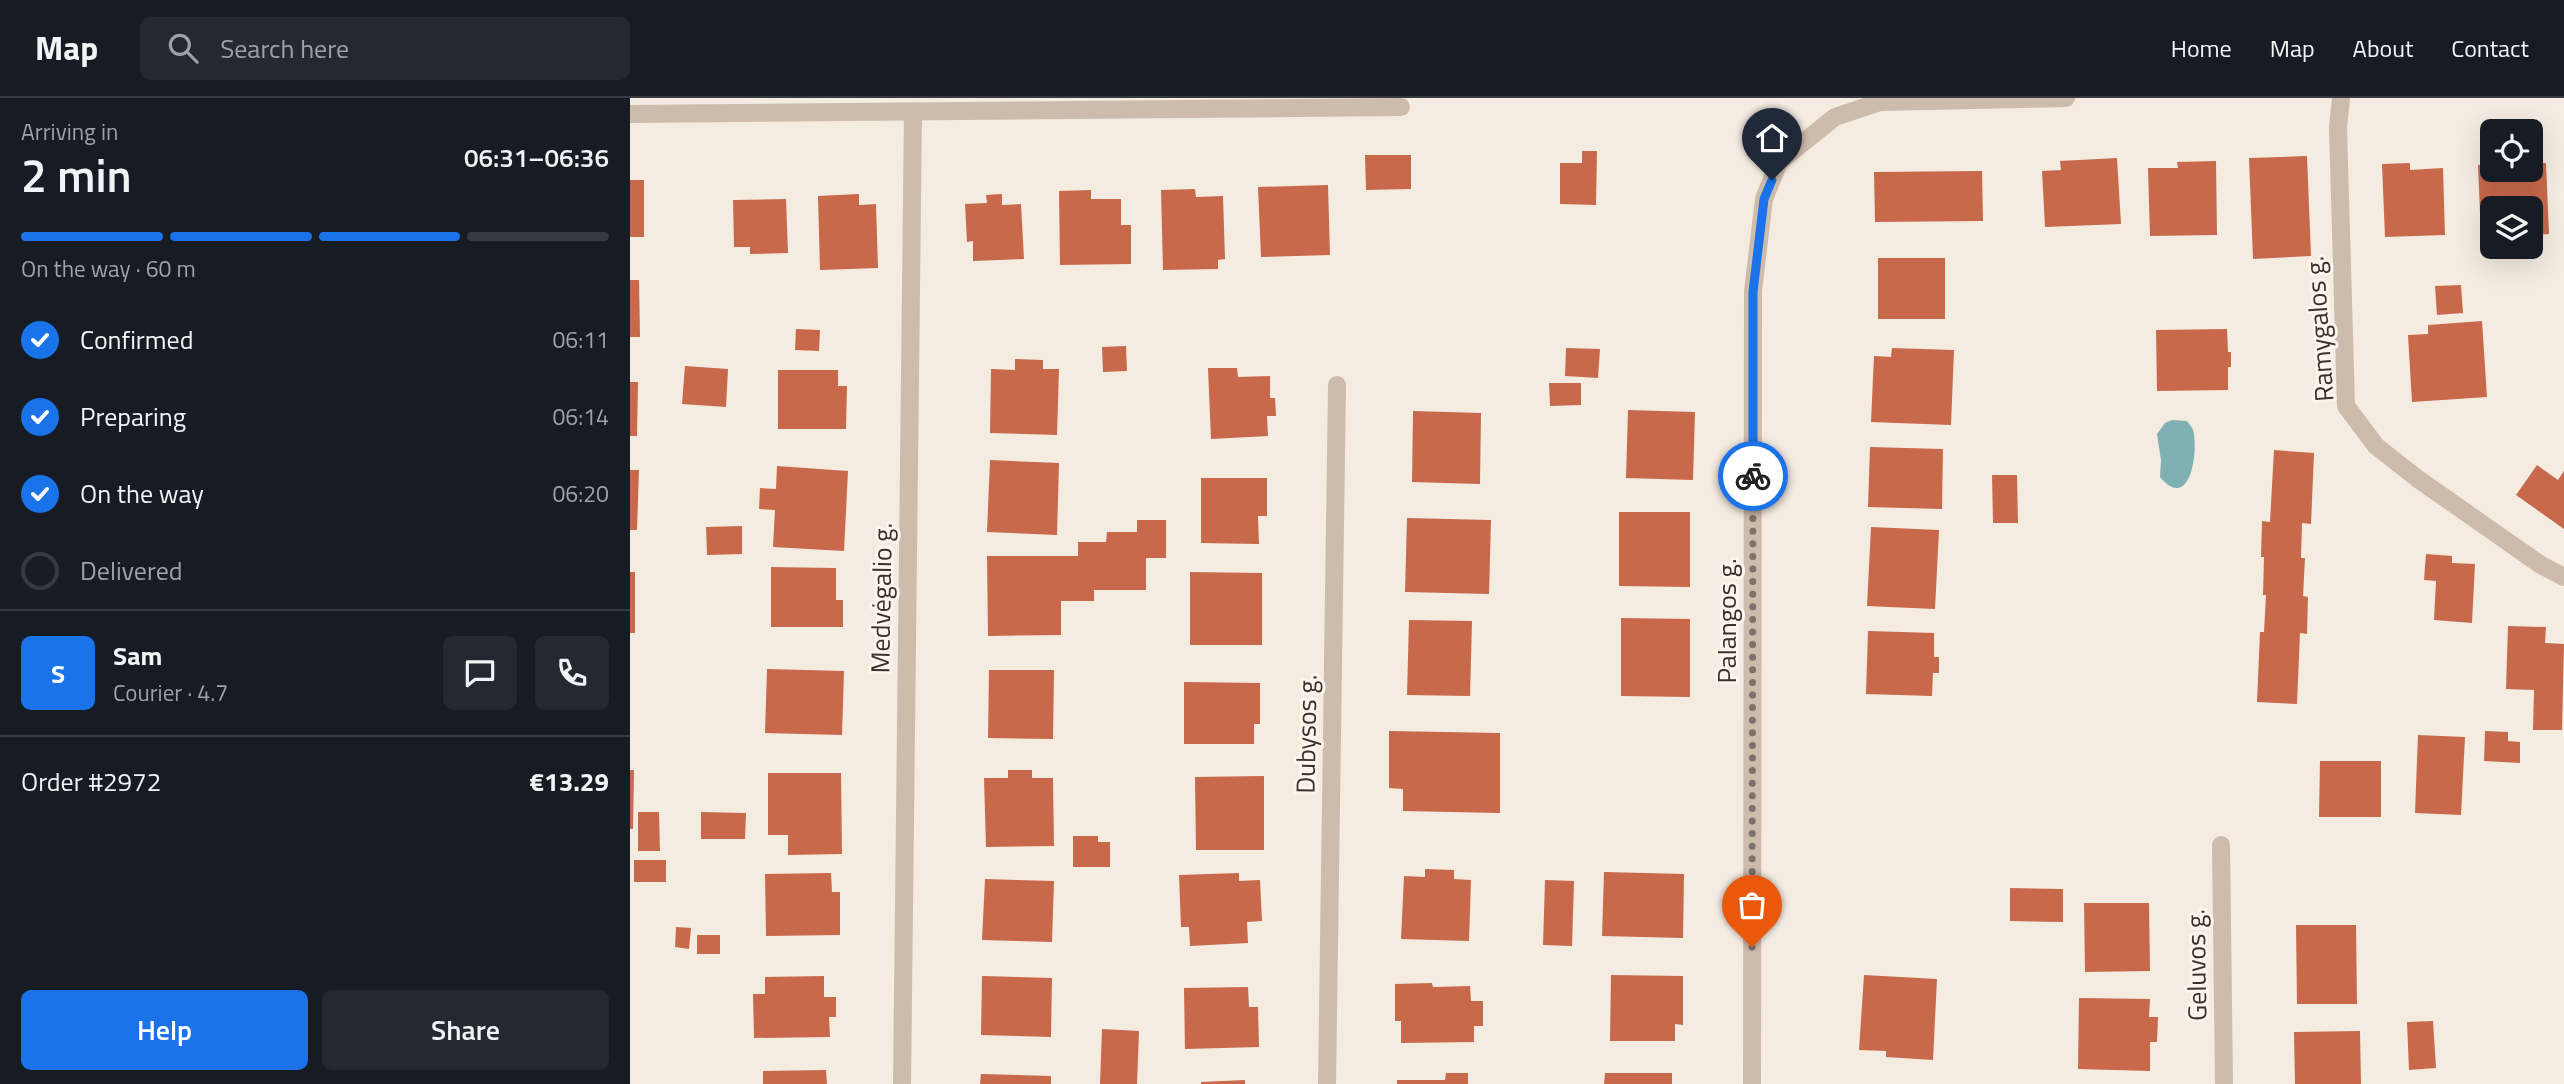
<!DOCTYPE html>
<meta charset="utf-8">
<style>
:root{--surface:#171b24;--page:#242831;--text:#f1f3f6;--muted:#9ea1a6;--line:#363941;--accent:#1a73e8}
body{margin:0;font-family:"Titillium Web",sans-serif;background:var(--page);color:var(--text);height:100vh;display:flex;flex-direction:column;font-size:26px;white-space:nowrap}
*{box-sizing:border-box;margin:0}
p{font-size:23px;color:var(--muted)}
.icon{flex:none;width:38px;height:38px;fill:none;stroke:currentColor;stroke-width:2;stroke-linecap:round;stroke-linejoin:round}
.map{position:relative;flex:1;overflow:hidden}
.details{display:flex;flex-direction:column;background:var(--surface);width:630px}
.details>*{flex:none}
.tools{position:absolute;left:1850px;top:21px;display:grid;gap:14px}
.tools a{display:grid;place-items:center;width:63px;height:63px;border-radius:10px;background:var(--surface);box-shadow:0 7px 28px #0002;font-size:35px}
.pin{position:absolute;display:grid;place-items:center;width:60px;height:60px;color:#fff;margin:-72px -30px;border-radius:50% 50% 50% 0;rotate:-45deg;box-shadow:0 0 7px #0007}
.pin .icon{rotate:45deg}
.courier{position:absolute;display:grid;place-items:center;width:70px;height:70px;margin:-35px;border:5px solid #1a73e8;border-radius:50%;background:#fff;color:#222;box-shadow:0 2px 9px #0007}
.summary em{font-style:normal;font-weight:600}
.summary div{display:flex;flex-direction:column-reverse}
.summary{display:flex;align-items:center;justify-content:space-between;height:119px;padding:0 21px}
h1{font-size:46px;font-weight:600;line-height:52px}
.bar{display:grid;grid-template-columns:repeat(4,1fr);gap:10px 7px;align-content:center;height:84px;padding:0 21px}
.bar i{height:9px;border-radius:5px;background:var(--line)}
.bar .on{background:var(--accent)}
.bar p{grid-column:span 4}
.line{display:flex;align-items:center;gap:18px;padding:0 21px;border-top:2px solid var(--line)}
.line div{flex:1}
.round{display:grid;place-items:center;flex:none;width:74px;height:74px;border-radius:10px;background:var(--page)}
ol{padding:0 21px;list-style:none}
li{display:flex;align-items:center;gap:21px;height:77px}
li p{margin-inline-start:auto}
li .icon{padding:7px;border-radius:50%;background:var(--accent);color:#fff;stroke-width:4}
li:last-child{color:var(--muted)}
li i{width:38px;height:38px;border:4px solid var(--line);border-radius:50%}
.button{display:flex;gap:14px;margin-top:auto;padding:14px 21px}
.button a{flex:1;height:80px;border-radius:10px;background:var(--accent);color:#fff;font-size:28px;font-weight:600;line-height:80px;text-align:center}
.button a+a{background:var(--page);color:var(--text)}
header{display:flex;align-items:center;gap:42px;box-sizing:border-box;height:98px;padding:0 35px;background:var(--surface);border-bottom:2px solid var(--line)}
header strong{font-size:33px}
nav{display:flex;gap:38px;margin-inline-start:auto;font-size:24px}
.search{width:490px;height:63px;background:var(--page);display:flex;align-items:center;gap:18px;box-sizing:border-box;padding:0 24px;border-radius:10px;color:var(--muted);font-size:26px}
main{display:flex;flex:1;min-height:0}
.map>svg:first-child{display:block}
.water{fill:#7fb0b2}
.building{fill:#c8694b}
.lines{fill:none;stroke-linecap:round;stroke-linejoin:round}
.street{stroke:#cdbbac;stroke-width:18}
.done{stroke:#7c716b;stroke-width:7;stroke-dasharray:0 12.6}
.route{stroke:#1a73e8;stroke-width:9}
.labels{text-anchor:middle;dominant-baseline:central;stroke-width:6;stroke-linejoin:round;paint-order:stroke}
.street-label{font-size:26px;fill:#3b302b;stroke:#fbf5ee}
</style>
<header>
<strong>Map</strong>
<div class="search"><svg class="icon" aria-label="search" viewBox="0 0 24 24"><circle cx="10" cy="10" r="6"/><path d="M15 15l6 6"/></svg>Search here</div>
<nav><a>Home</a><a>Map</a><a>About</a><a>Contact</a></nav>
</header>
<main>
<section class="details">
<div class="summary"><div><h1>2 min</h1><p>Arriving in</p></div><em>06:31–06:36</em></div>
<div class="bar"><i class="on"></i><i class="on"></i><i class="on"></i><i></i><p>On the way · 60 m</p></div>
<ol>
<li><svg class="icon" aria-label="check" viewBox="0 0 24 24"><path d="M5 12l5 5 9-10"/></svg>Confirmed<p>06:11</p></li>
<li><svg class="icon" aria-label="check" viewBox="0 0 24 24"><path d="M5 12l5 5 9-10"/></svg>Preparing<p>06:14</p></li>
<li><svg class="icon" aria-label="check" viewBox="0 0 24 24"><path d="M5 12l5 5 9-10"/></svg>On the way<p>06:20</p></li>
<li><i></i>Delivered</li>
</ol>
<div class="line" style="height:126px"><b class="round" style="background:var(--accent);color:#fff">S</b><div><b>Sam</b><p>Courier · 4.7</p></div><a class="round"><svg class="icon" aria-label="chat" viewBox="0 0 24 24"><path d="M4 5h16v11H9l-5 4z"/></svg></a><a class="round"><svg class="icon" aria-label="phone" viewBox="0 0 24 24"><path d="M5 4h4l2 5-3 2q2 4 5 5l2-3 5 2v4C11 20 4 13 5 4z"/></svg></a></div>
<div class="line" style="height:91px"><div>Order #2972</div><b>€13.29</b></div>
<div class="button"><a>Help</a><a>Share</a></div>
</section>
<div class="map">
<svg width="1934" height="986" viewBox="0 0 1934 986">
<rect width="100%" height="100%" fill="#f4ebe1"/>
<path class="water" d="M1542,322L1557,323C1558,324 1563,331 1563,332C1569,353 1560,415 1530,379L1531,362L1527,336L1535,325Z"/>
<g class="building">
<polygon points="952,53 967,53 966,107 930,106 930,65 952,65"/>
<polygon points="735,57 781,57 781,91 736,92"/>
<polygon points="1677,58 1681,158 1623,161 1619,60"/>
<polygon points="1487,60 1491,126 1415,129 1412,73 1431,72 1430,63"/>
<polygon points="1586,63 1587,137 1520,138 1518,70 1548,70 1547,64"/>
<polygon points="1780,65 1780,72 1813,70 1815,137 1755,139 1752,66"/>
<polygon points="1900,65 1916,65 1919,136 1900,137 1900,110 1862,110 1862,138 1851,139 1848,67 1862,66 1862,72 1900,72"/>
<polygon points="1352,73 1353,123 1245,124 1244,74"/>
<rect x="0" y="82" width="14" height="57"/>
<polygon points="698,87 700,157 631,159 628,89"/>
<polygon points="565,91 566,99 593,98 595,161 588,162 588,171 533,172 531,92"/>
<polygon points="461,92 461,101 491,101 491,127 501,127 501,166 430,167 429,93"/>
<polygon points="229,96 229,107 246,106 248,170 190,172 188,98"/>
<polygon points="372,96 372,107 391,106 394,161 343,163 343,143 337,144 335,106 357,105 356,97"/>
<polygon points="156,101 158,155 120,156 120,149 104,149 103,102"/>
<rect x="1248" y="160" width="67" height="61"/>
<polygon points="0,182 9,182 10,239 0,239"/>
<polygon points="1831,187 1833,215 1807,217 1805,188"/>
<polygon points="1852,223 1857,299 1782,304 1778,237 1798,236 1798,227"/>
<polygon points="166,231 190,232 189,253 165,252"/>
<polygon points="1597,231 1598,254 1601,254 1601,269 1598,269 1598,292 1527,293 1526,232"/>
<polygon points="496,248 497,273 473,274 472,249"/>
<polygon points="936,250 970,251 968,280 935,278"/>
<polygon points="1262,250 1324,252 1321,327 1241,324 1244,258 1261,259"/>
<polygon points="385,261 413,262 413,271 429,271 427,337 360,335 361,271 385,272"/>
<polygon points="55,268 98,271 96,309 52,306"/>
<polygon points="578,270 607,270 608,279 640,278 640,300 645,300 646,318 637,318 638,338 581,341"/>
<polygon points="148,272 208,272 208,288 217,288 216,331 148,331"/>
<polygon points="0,284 8,284 7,338 0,338"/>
<polygon points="919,285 951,285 951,307 920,308"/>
<polygon points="998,312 1065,314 1063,382 996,380"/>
<polygon points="783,313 851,315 850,386 782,384"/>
<polygon points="1240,349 1313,351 1312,411 1238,409"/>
<polygon points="1644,352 1684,355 1681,426 1672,425 1671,460 1675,460 1673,498 1678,499 1677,536 1670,535 1667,606 1627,604 1630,534 1634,534 1636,497 1633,497 1634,459 1631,459 1632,423 1640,424"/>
<polygon points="360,362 429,365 427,437 357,434"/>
<polygon points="1907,367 1928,382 1934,373 1934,431 1886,397"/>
<polygon points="147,368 218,373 214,453 143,449 145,412 129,411 130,390 146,391"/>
<polygon points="0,372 9,372 7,432 0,432"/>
<polygon points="1362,377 1387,377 1388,425 1363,425"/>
<polygon points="571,380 637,380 637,418 628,418 629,446 571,445"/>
<polygon points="989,414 1060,414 1060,489 989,488"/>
<polygon points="777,420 861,422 859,496 775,494"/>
<polygon points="507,422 536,422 536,460 516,460 516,492 464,492 464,503 431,503 431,537 358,538 357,458 448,458 448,444 476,444 477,434 507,434"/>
<polygon points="112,428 112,456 77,457 76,429"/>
<polygon points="1241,429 1309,432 1305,511 1237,508"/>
<polygon points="1796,456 1822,458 1822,465 1845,466 1842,525 1804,522 1806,483 1794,482"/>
<polygon points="141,469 206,470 206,502 213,502 213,529 141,529"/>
<rect x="0" y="474" width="5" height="61"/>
<polygon points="560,474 632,475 632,547 560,547"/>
<polygon points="991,520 1060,521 1060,599 991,598"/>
<polygon points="779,522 842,523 840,598 777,597"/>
<polygon points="1878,528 1916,529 1915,545 1934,546 1932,632 1903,632 1904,592 1876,591"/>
<polygon points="1238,533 1304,535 1304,559 1309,559 1309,575 1303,575 1302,598 1236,596"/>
<polygon points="137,571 214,573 212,637 135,635"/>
<polygon points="359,572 424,572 423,641 358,640"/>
<polygon points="554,584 630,585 630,626 624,626 624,646 554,646"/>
<polygon points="759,633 870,635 870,715 773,713 773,691 759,690"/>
<polygon points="1855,633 1878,634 1878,643 1890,644 1890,665 1854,663"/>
<polygon points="1788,637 1835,639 1831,717 1785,715"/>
<polygon points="1690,663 1751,663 1751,719 1689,719"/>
<polygon points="0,672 4,672 3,731 0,731"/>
<polygon points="378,672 402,672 402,680 423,680 424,748 356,749 354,680 378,680"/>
<polygon points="138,675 211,675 212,756 158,757 158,737 138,737"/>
<polygon points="634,678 634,752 566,752 565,679"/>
<polygon points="8,714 29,714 30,753 8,753"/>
<polygon points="71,714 116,715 115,741 71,741"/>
<polygon points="443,738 468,738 468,744 480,744 480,769 443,769"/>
<rect x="4" y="762" width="32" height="22"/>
<polygon points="795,771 824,772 824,781 841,782 839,843 771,841 774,778 795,779"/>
<polygon points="974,774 1054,776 1053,840 972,838"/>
<polygon points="201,775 202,794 210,794 210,837 136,838 135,776"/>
<polygon points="609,775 609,783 630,782 632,823 617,824 618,845 560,848 559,829 551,829 549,777"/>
<polygon points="355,781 424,783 422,844 352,842"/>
<polygon points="915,782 944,783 942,848 913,847"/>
<polygon points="1380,790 1433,791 1433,824 1380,823"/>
<polygon points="1454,805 1519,805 1520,873 1455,874"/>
<polygon points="1666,827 1726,827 1727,906 1667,906"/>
<polygon points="46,829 61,830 59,851 45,849"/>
<rect x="67" y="837" width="23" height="19"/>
<polygon points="981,877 1053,878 1053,927 1045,926 1045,943 980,943"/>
<polygon points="1234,877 1307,881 1303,962 1256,959 1256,953 1229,952"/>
<polygon points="194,878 194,899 206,899 206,919 199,919 200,939 124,940 123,896 135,896 135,879"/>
<polygon points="352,878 422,880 421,939 351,937"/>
<polygon points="802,885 803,889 840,888 841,903 853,903 853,928 844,928 844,944 771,945 771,923 765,923 765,886"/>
<polygon points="618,889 619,909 628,909 629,949 555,951 554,890"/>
<polygon points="1449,900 1520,901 1519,919 1528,919 1527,944 1520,944 1520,973 1448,971"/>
<polygon points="1803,923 1806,970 1779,972 1777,924"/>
<polygon points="472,931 509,933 507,986 470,986"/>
<polygon points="1730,933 1731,986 1665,986 1664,934"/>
<polygon points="196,972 197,986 133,986 133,973"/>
<polygon points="816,975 838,975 838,986 767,986 767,982 815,982"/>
<polygon points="975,975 1042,975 1042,986 974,986"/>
<polygon points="351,976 421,978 421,986 350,986"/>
<polygon points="615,982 615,986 571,986 571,984"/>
</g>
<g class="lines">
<g class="street">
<polyline points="1711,0 1708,30 1716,308 1746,348 1788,381 1911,467 1934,479"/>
<polyline points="0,16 771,9"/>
<polyline points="1591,747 1594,986"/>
<polyline points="272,986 283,14"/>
<polyline points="697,986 707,287"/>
<polyline points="1122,986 1123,193 1134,101 1149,64 1205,19 1250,4 1436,0"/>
</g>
</g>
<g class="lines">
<polyline class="done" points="1122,849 1123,378"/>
<polyline class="route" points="1123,378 1123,194 1134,101 1142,82"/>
</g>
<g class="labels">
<g class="street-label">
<text transform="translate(1689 231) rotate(-94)">Ramygalos g.</text>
<text transform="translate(251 500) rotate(-89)">Medvėgalio g.</text>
<text transform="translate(1096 523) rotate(-90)">Palangos g.</text>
<text transform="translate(676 636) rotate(-89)">Dubysos g.</text>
<text transform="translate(1566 867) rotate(-91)">Geluvos g.</text>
</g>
</g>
</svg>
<div class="tools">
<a><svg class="icon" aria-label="locate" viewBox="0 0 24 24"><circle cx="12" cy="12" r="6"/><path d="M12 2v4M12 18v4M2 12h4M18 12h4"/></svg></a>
<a><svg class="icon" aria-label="layers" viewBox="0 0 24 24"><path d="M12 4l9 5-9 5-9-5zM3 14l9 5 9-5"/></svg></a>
</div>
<div class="pin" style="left:1122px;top:849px;background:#ea580c"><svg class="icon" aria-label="bag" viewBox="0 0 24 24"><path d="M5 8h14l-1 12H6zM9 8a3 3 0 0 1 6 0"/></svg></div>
<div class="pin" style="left:1142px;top:82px;background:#1f2937"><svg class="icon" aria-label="home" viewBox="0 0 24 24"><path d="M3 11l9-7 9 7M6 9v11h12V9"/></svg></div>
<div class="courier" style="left:1123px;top:378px"><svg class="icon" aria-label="bike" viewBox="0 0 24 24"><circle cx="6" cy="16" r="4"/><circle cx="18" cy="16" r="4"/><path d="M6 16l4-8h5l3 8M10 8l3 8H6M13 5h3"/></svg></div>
</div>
</main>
